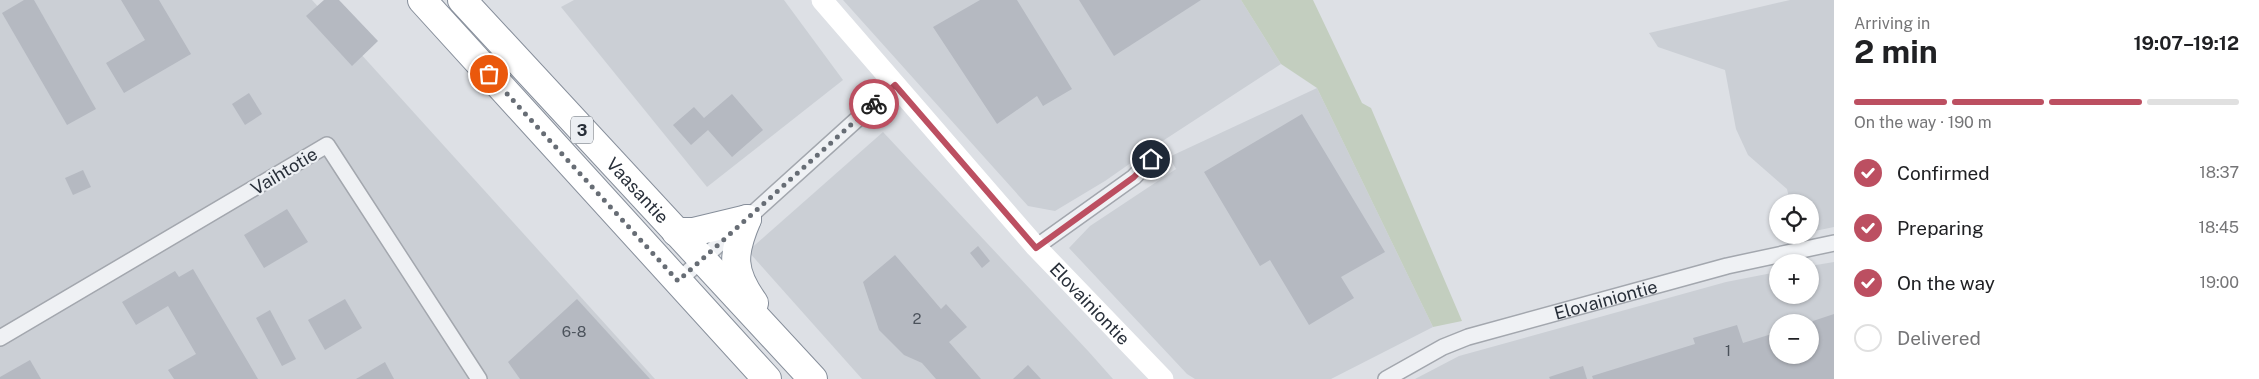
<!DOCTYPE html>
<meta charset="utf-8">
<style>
:root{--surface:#fff;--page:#f2f2f2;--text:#202124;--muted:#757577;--line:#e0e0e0;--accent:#bc4f61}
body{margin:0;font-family:"Public Sans",sans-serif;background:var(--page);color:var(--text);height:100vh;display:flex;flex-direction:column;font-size:19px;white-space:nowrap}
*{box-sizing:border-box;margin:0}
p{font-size:16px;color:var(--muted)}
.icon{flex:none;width:28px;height:28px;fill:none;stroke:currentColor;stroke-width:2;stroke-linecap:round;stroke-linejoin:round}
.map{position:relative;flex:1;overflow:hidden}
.drawer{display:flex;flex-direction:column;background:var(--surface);width:425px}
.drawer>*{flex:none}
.fabs{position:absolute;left:1769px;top:194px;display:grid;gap:10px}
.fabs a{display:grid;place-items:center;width:50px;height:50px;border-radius:50%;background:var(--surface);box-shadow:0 1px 4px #0004;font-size:25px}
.pin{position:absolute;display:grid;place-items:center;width:42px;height:42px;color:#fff;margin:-21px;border:2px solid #fff;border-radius:50%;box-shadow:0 1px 5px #0007}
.courier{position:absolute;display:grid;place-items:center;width:50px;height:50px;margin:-25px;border:4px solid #bc4f61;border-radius:50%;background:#fff;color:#222;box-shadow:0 1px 6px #0007}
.head em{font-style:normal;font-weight:700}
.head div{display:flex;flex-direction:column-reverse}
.head{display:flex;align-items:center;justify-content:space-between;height:85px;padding:0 20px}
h1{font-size:32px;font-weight:700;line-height:38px}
.bar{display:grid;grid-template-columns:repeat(4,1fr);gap:8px 5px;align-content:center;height:60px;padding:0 20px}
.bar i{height:6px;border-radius:4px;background:var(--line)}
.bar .selected{background:var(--accent)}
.bar p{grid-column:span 4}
ol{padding:0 20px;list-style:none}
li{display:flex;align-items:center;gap:15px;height:55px}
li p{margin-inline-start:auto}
li .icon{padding:5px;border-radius:50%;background:var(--accent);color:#fff;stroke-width:4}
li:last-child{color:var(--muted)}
li i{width:28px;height:28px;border:2px solid var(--line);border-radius:50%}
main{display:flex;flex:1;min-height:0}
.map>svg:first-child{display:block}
.built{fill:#cbcfd5;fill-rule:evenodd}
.green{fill:#c3cebf}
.building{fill:#b5b9c1}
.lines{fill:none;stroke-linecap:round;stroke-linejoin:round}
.street-casing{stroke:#a3a7ae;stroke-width:18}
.highway-casing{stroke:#868e9a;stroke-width:30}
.street{stroke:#eff1f4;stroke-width:15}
.secondary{stroke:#fff;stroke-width:21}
.highway{stroke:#fff;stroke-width:28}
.done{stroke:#676d75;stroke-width:5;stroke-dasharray:0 9}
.route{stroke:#bc4f61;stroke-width:6}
.labels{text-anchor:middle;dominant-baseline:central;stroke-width:4.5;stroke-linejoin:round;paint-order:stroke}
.number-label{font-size:15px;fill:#4b525b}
.shield{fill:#eceff3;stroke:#636971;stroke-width:1}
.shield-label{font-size:16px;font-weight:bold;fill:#282f39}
.street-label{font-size:18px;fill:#282f39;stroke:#eceff3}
</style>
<main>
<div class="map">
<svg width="1834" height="379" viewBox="0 0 1834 379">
<rect width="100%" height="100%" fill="#dde0e5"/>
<g class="built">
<polygon points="0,0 312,0 655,379 0,379"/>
<polygon points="574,0 784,0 843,80 707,187 561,7"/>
<polygon points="843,0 1241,0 1281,64 1158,144 1105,181 1055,211 1028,206"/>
<polygon points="1790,0 1834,0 1834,227 1810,232 1810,202 1790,202 1787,189 1748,155 1736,129 1725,70 1658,47 1649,33"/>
<polygon points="1317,88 1433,327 1331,379 1195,379 1187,374 1069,248 1090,226 1176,169 1169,157"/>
<polygon points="883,132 1089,352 1113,379 862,379 748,251"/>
<path d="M1834,262V379H1415L1459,356L1726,282L1777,272L1778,295H1810V266ZM1778,322H1810V355H1778Z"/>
</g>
<polygon class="green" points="1241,0 1313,0 1362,103 1371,108 1462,321 1433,327 1317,88 1281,64"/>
<g class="building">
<polygon points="24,0 34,0 96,109 67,125 2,13"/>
<polygon points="121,0 159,0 191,54 124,93 106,63 145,40"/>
<polygon points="324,0 339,0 378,41 352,66 306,16"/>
<polygon points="980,0 1017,0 1072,89 1043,106 1037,96 997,124 933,27"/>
<polygon points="1079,0 1201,0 1114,56"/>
<polygon points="249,93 262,114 245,125 232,104"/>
<polygon points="732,94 763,130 732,157 708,130 691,145 673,125 694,107 704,118"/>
<polygon points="1302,114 1385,252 1341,277 1354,298 1309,325 1270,260 1260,266 1204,172"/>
<polygon points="83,170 91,187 73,195 65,178"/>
<polygon points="287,209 308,242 264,268 244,235"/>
<polygon points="978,246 990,261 982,268 970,253"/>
<polygon points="895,255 941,309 946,304 967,327 949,342 981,379 936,379 922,363 904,355 879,330 863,282"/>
<polygon points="193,269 258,379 174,379 168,370 196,354 168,306 136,325 122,302 175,271 179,277"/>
<polygon points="345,299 362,328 325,350 308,320"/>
<polygon points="577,299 650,379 520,379 508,362"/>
<polygon points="270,310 296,359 282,366 256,318"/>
<polygon points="1834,314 1834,379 1593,379 1592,376 1695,344 1693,338 1737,325 1743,343 1778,332 1778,355 1810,355 1810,322"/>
<polygon points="30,360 41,379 0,379 0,377"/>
<polygon points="385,362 394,379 356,379"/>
<polygon points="1028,365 1041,379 1013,379"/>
<polygon points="1583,366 1587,379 1550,379 1549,377"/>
</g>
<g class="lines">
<defs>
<g id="street">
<polyline points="1036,247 1134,177 1151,159"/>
<polyline points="678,281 895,85"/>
<polyline points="0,338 327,145 479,379"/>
<path id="s1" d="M1386,379L1443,347L1468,337L1727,266L1834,243"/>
</g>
<g id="highway">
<polyline points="422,0 767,379"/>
<path id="s3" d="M462,0L813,379"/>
<path d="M747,219C732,254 731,271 754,303"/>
<polyline points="676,232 693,232 747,219"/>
</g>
</defs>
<use href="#street" class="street-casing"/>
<use href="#highway" class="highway-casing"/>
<use href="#street" class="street"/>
<path class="secondary" id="s2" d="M822,0L1036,247L1163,379"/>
<use href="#highway" class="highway"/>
</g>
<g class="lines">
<polyline class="done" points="489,74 678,281 874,104"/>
<polyline class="route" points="874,104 895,85 1036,248 1134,177 1151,159"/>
</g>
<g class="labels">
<g class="number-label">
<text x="917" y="318">2</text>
<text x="574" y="331">6-8</text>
<text x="1728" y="350">1</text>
</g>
<rect class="shield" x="571" y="116.5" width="22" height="27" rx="4"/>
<g class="shield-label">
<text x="582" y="130">3</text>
</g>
<g class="street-label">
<text transform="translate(284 171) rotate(-31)">Vaihtotie</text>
<text stroke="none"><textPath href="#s3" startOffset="259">Vaasantie</textPath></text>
<text stroke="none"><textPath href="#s1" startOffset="235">Elovainiontie</textPath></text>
<text stroke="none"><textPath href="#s2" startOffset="405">Elovainiontie</textPath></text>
</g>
</g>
</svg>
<div class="fabs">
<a><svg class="icon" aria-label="locate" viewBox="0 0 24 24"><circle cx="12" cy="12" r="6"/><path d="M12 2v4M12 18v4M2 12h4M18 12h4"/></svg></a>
<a>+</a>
<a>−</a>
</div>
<div class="pin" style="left:489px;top:74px;background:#ea580c"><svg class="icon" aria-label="bag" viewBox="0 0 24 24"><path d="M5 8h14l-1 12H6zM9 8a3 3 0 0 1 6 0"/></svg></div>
<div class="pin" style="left:1151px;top:159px;background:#1f2937"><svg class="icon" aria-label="home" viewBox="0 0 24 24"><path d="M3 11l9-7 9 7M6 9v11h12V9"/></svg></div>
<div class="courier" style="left:874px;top:104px"><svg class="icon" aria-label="bike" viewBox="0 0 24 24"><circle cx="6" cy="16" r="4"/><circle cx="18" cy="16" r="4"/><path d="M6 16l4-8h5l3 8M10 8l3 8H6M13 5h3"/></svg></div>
</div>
<section class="drawer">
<div class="head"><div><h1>2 min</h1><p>Arriving in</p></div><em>19:07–19:12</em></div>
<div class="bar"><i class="selected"></i><i class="selected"></i><i class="selected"></i><i></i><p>On the way · 190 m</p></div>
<ol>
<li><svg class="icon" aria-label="check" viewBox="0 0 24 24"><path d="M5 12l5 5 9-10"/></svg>Confirmed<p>18:37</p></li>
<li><svg class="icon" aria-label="check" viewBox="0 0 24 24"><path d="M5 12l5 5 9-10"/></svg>Preparing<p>18:45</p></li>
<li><svg class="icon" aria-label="check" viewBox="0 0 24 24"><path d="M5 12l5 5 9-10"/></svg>On the way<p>19:00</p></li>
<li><i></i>Delivered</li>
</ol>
</section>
</main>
